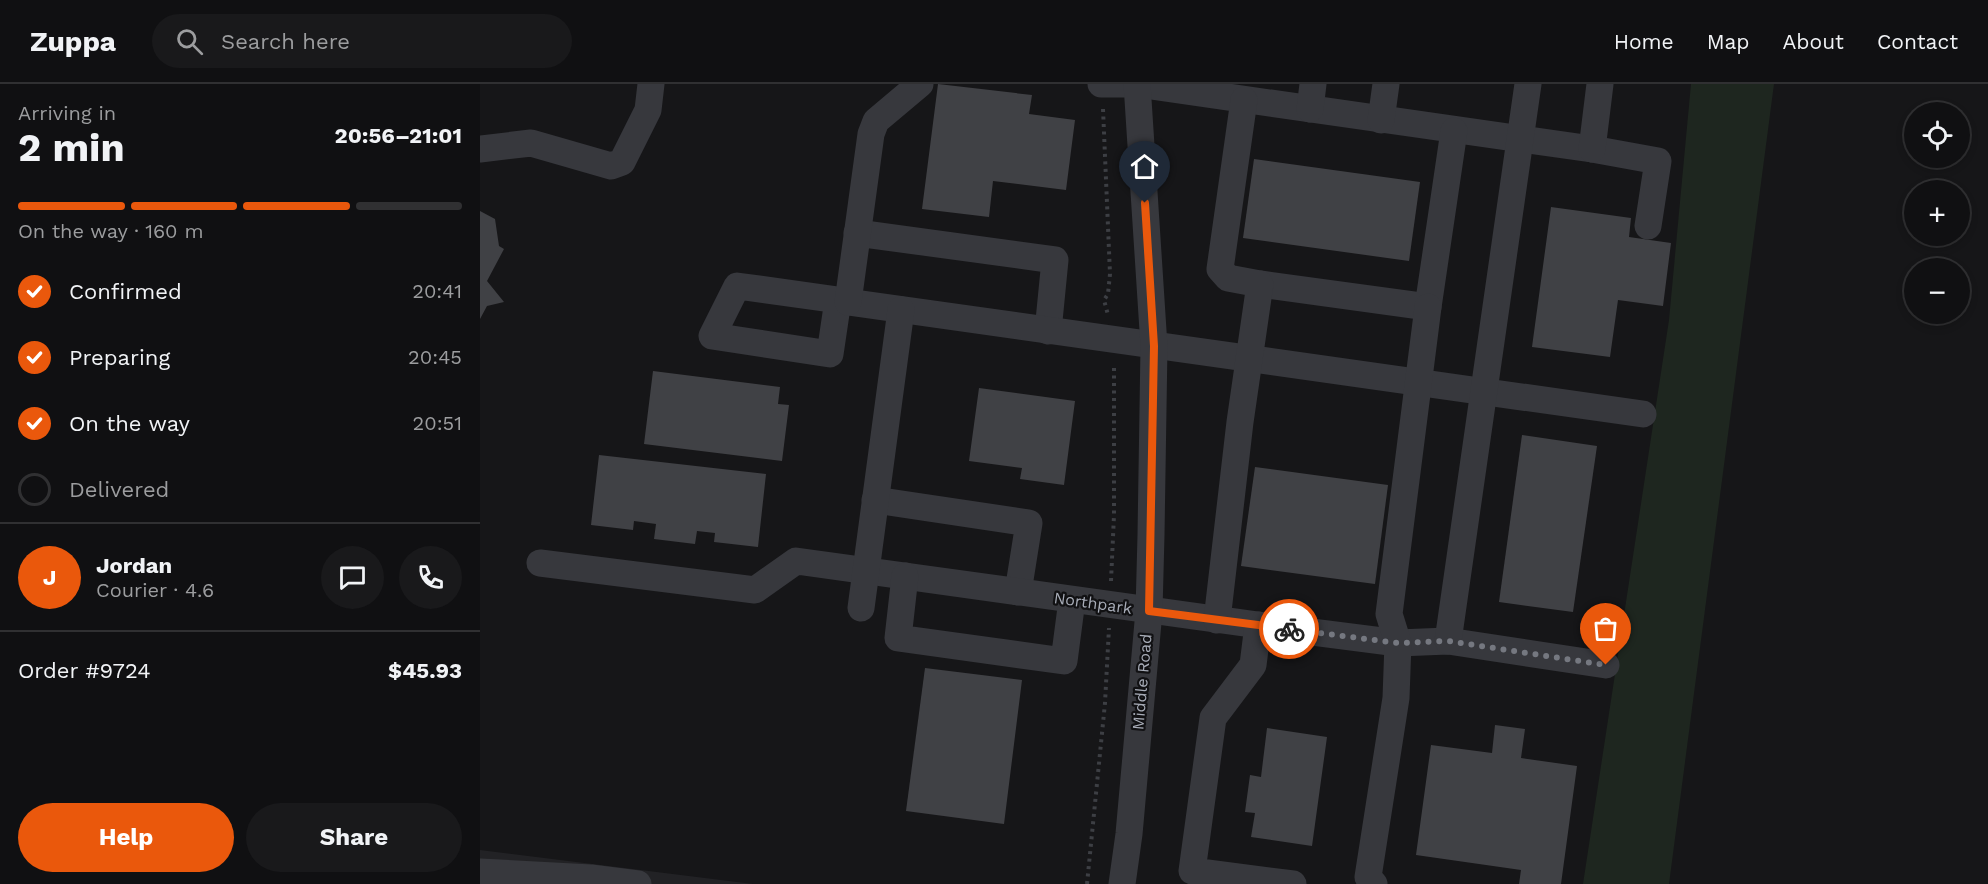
<!DOCTYPE html>
<meta charset="utf-8">
<style>
:root{--surface:#101012;--page:#19191b;--text:#f1f3f6;--muted:#9c9d9f;--line:#303032;--accent:#ea580c}
body{margin:0;font-family:"Work Sans",sans-serif;background:var(--page);color:var(--text);height:100vh;display:flex;flex-direction:column;font-size:22px;white-space:nowrap}
*{box-sizing:border-box;margin:0}
p{font-size:20px;color:var(--muted)}
.icon{flex:none;width:33px;height:33px;fill:none;stroke:currentColor;stroke-width:2;stroke-linecap:round;stroke-linejoin:round}
.map{position:relative;flex:1;overflow:hidden}
.side{display:flex;flex-direction:column;background:var(--surface);width:480px}
.side>*{flex:none}
.fabs{position:absolute;left:1424px;top:18px;display:grid;gap:12px}
.fabs a{display:grid;place-items:center;width:66px;height:66px;border-radius:50%;background:var(--surface);box-shadow:0 3px 9px #0003,0 0 0 2px var(--line);font-size:30px}
.pin{position:absolute;display:grid;place-items:center;width:51px;height:51px;color:#fff;margin:-62px -26px;border-radius:50% 50% 50% 0;rotate:-45deg;box-shadow:0 0 6px #0007}
.pin .icon{rotate:45deg}
.courier{position:absolute;display:grid;place-items:center;width:60px;height:60px;margin:-30px;border:4px solid #ea580c;border-radius:50%;background:#fff;color:#222;box-shadow:0 2px 8px #0007}
.headline em{font-style:normal;font-weight:700}
.headline div{display:flex;flex-direction:column-reverse}
.headline{display:flex;align-items:center;justify-content:space-between;height:102px;padding:0 18px}
h1{font-size:39px;font-weight:700;line-height:45px}
.bar{display:grid;grid-template-columns:repeat(4,1fr);gap:9px 6px;align-content:center;height:72px;padding:0 18px}
.bar i{height:8px;border-radius:4px;background:var(--line)}
.bar .active{background:var(--accent)}
.bar p{grid-column:span 4}
.line{display:flex;align-items:center;gap:15px;padding:0 18px;border-top:2px solid var(--line)}
.line div{flex:1}
.round{display:grid;place-items:center;flex:none;width:63px;height:63px;border-radius:32px;background:var(--page)}
ol{padding:0 18px;list-style:none}
li{display:flex;align-items:center;gap:18px;height:66px}
li p{margin-inline-start:auto}
li .icon{padding:6px;border-radius:50%;background:var(--accent);color:#fff;stroke-width:4}
li:last-child{color:var(--muted)}
li i{width:33px;height:33px;border:3px solid var(--line);border-radius:50%}
.cta{display:flex;gap:12px;margin-top:auto;padding:12px 18px}
.cta a{flex:1;height:69px;border-radius:36px;background:var(--accent);color:#fff;font-size:24px;font-weight:700;line-height:69px;text-align:center}
.cta a+a{background:var(--page);color:var(--text)}
header{display:flex;align-items:center;gap:36px;box-sizing:border-box;height:84px;padding:0 30px;background:var(--surface);border-bottom:2px solid var(--line)}
header strong{font-size:28px}
nav{display:flex;gap:33px;margin-inline-start:auto;font-size:21px}
.search{width:420px;height:54px;background:var(--page);display:flex;align-items:center;gap:15px;box-sizing:border-box;padding:0 21px;border-radius:33px;color:var(--muted);font-size:22px}
main{display:flex;flex:1;min-height:0}
.map>svg:first-child{display:block}
.built{fill:#222225}
.green{fill:#1e261f}
.building{fill:#404145}
.lines{fill:none;stroke-linecap:round;stroke-linejoin:round}
.path{stroke:#3d3f44;stroke-width:4;stroke-dasharray:3 4.5;stroke-linecap:butt}
.minor{stroke:#37383d;stroke-width:27}
.done{stroke:#757880;stroke-width:6;stroke-dasharray:0 10.8}
.route{stroke:#ea580c;stroke-width:8}
.labels{text-anchor:middle;dominant-baseline:central;stroke-width:4.5;stroke-linejoin:round;paint-order:stroke}
.street-label{font-size:16px;fill:#a8adb8;stroke:#111113}
</style>
<header>
<strong>Zuppa</strong>
<div class="search"><svg class="icon" aria-label="search" viewBox="0 0 24 24"><circle cx="10" cy="10" r="6"/><path d="M15 15l6 6"/></svg>Search here</div>
<nav><a>Home</a><a>Map</a><a>About</a><a>Contact</a></nav>
</header>
<main>
<section class="side">
<div class="headline"><div><h1>2 min</h1><p>Arriving in</p></div><em>20:56–21:01</em></div>
<div class="bar"><i class="active"></i><i class="active"></i><i class="active"></i><i></i><p>On the way · 160 m</p></div>
<ol>
<li><svg class="icon" aria-label="check" viewBox="0 0 24 24"><path d="M5 12l5 5 9-10"/></svg>Confirmed<p>20:41</p></li>
<li><svg class="icon" aria-label="check" viewBox="0 0 24 24"><path d="M5 12l5 5 9-10"/></svg>Preparing<p>20:45</p></li>
<li><svg class="icon" aria-label="check" viewBox="0 0 24 24"><path d="M5 12l5 5 9-10"/></svg>On the way<p>20:51</p></li>
<li><i></i>Delivered</li>
</ol>
<div class="line" style="height:108px"><b class="round" style="background:var(--accent);color:#fff">J</b><div><b>Jordan</b><p>Courier · 4.6</p></div><a class="round"><svg class="icon" aria-label="chat" viewBox="0 0 24 24"><path d="M4 5h16v11H9l-5 4z"/></svg></a><a class="round"><svg class="icon" aria-label="phone" viewBox="0 0 24 24"><path d="M5 4h4l2 5-3 2q2 4 5 5l2-3 5 2v4C11 20 4 13 5 4z"/></svg></a></div>
<div class="line" style="height:78px"><div>Order #9724</div><b>$45.93</b></div>
<div class="cta"><a>Help</a><a>Share</a></div>
</section>
<div class="map">
<svg width="1508" height="800" viewBox="0 0 1508 800">
<rect width="100%" height="100%" fill="#161618"/>
<polygon class="built" points="0,766 273,800 0,800"/>
<polygon class="green" points="1211,0 1294,0 1189,800 1103,800 1189,236"/>
<g class="building">
<polygon points="458,0 552,11 549,30 595,36 586,106 513,97 509,133 442,125"/>
<polygon points="774,75 940,98 929,177 763,154"/>
<polygon points="1071,123 1151,134 1149,153 1191,159 1183,222 1138,216 1130,273 1052,263"/>
<polygon points="0,127 15,135 19,162 24,165 7,197 24,218 7,222 0,235"/>
<polygon points="173,287 300,303 298,320 309,321 302,377 164,360"/>
<polygon points="499,304 595,317 584,401 540,395 542,384 489,377"/>
<polygon points="1042,351 1117,362 1093,528 1019,518"/>
<polygon points="119,371 286,390 278,463 234,458 235,449 217,447 215,460 174,455 176,440 154,437 153,446 111,441"/>
<polygon points="775,383 908,401 895,500 761,482"/>
<polygon points="445,584 542,596 524,740 426,727"/>
<polygon points="1015,641 1045,645 1041,674 1097,682 1081,800 1039,800 1041,786 936,771 951,661 1012,669"/>
<polygon points="787,644 847,653 832,762 771,753 775,729 765,728 770,691 781,693"/>
</g>
<g class="lines">
<g class="path">
<polyline points="623,25 630,190 628,210 624,216 628,231"/>
<polyline points="631,497 634,431 634,280"/>
<polyline points="607,800 625,619 629,544"/>
</g>
<g class="minor">
<polyline points="621,0 657,0 1112,65 1178,77 1168,142"/>
<polyline points="830,25 833,0"/>
<polyline points="901,36 906,0"/>
<polyline points="0,65 51,59 131,82 142,78 168,26 171,0"/>
<polyline points="1112,65 1120,0"/>
<polyline points="377,149 575,176 568,247"/>
<polyline points="780,200 948,223 974,47"/>
<polyline points="358,216 350,270 232,252 257,202 358,216 368,218 1163,330"/>
<polyline points="368,218 391,50 396,37 440,0"/>
<polyline points="395,416 549,439 538,508"/>
<polyline points="60,479 275,506 316,477 778,541 918,559 968,557 1126,581"/>
<polyline points="425,492 418,554 584,577 592,516"/>
<polyline points="381,524 421,226"/>
<polyline points="737,536 760,338 780,200 748,194 740,185 764,16"/>
<polyline points="778,541 773,581 733,634 712,787 813,800"/>
<polyline points="968,557 1048,0"/>
<polyline points="0,788 111,794 158,800"/>
<polyline points="642,800 649,750 669,527 671,451 674,262 657,0"/>
<polyline points="894,800 888,793 916,614 918,559 909,530 948,223"/>
</g>
</g>
<g class="lines">
<polyline class="done" points="809,545 918,559 968,557 1126,581"/>
<polyline class="route" points="665,119 674,262 669,527 809,545"/>
</g>
<g class="labels">
<g class="street-label">
<text transform="translate(613 519) rotate(8)">Northpark</text>
<text transform="translate(662 598) rotate(-85)">Middle Road</text>
</g>
</g>
</svg>
<div class="fabs">
<a><svg class="icon" aria-label="locate" viewBox="0 0 24 24"><circle cx="12" cy="12" r="6"/><path d="M12 2v4M12 18v4M2 12h4M18 12h4"/></svg></a>
<a>+</a>
<a>−</a>
</div>
<div class="pin" style="left:1126px;top:581px;background:#ea580c"><svg class="icon" aria-label="bag" viewBox="0 0 24 24"><path d="M5 8h14l-1 12H6zM9 8a3 3 0 0 1 6 0"/></svg></div>
<div class="pin" style="left:665px;top:119px;background:#1f2937"><svg class="icon" aria-label="home" viewBox="0 0 24 24"><path d="M3 11l9-7 9 7M6 9v11h12V9"/></svg></div>
<div class="courier" style="left:809px;top:545px"><svg class="icon" aria-label="bike" viewBox="0 0 24 24"><circle cx="6" cy="16" r="4"/><circle cx="18" cy="16" r="4"/><path d="M6 16l4-8h5l3 8M10 8l3 8H6M13 5h3"/></svg></div>
</div>
</main>
